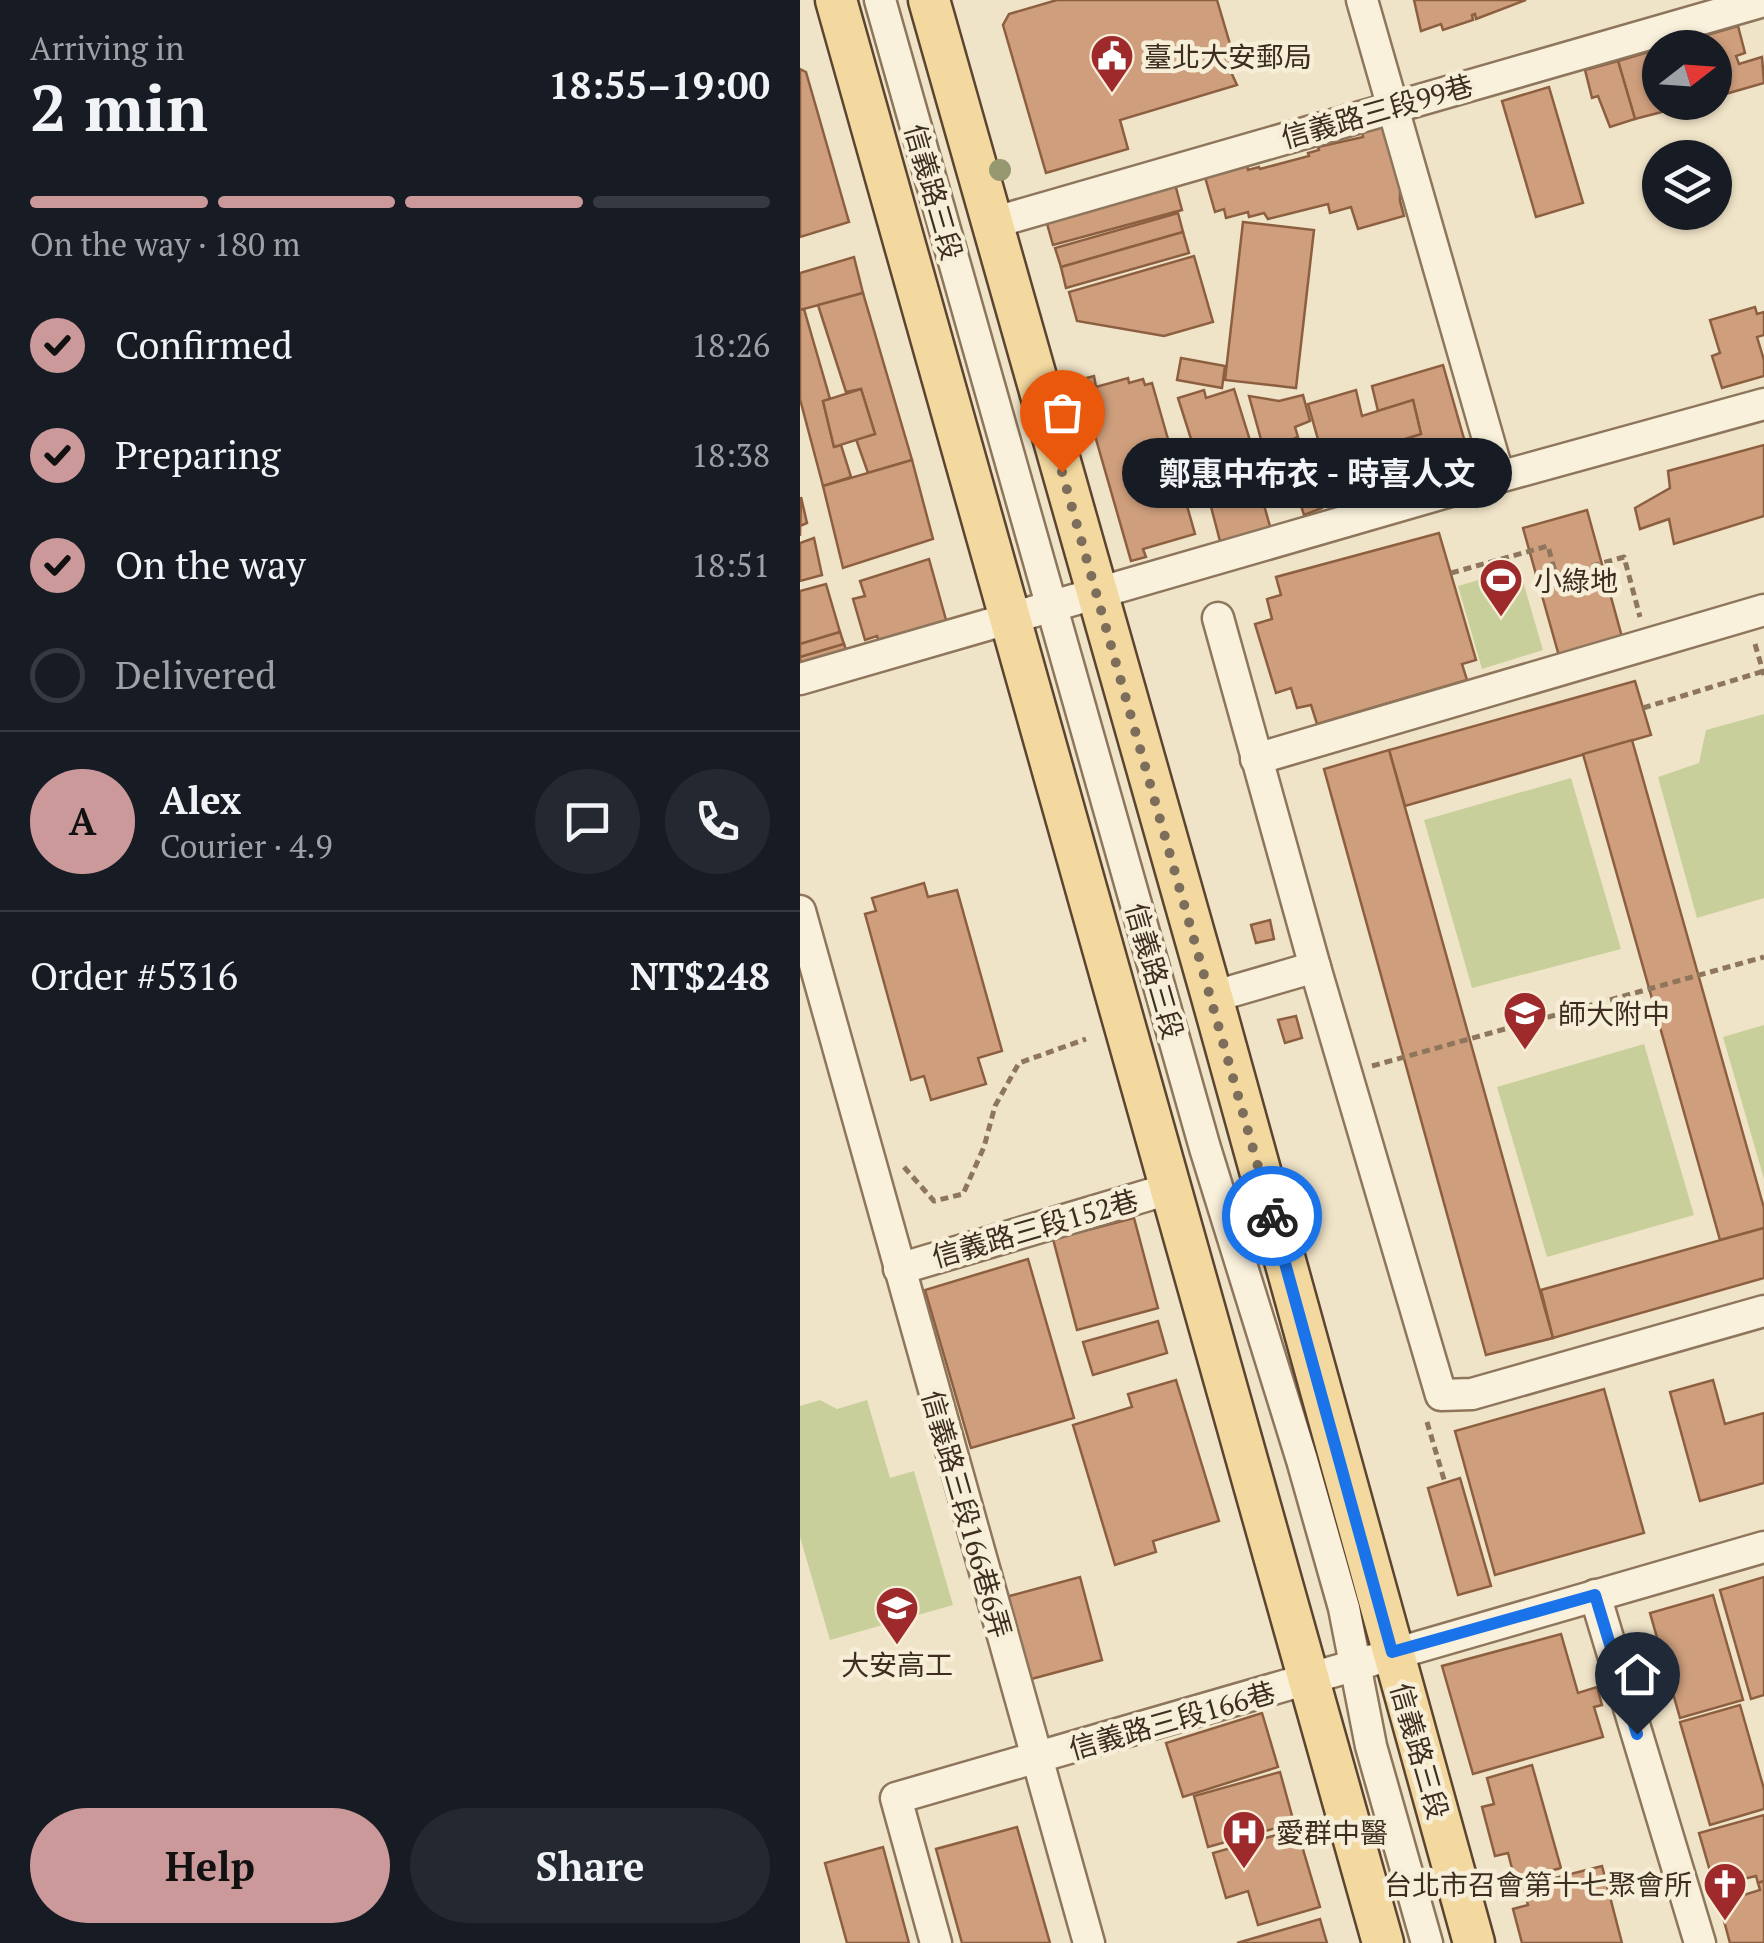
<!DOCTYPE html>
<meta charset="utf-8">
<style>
:root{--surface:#171b24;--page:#242831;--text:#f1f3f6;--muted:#9ea1a6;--line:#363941;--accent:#cc999b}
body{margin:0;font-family:"PT Serif","Noto Sans TC",serif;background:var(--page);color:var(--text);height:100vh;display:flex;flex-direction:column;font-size:38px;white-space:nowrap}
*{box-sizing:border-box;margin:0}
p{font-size:32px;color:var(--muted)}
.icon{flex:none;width:55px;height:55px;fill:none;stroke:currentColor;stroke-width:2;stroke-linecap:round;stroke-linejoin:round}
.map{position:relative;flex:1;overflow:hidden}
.panel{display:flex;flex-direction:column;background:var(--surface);width:800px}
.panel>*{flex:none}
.needle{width:65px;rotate:73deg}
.tools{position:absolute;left:842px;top:30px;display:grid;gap:20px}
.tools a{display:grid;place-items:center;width:90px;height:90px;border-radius:50%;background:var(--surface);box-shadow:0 2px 8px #0004;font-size:50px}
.pin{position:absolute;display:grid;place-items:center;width:85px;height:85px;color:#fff;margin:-102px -42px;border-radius:50% 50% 50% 0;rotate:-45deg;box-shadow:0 0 10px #0007}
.pin .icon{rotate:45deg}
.courier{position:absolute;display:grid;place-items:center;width:100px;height:100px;margin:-50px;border:8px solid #1a73e8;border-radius:50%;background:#fff;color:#222;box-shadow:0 2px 12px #0007}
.bubble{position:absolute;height:70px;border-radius:35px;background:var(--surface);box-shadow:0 2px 8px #0004;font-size:32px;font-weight:700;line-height:70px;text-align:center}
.summary em{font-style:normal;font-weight:700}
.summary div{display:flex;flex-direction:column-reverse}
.summary{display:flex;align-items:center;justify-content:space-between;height:170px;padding:0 30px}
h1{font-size:65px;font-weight:700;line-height:75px}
.bar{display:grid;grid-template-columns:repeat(4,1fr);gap:15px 10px;align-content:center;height:120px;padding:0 30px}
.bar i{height:12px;border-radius:8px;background:var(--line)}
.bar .current{background:var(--accent)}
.bar p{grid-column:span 4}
.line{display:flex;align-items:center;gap:25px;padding:0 30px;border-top:2px solid var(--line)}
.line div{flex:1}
.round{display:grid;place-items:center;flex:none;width:105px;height:105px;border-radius:52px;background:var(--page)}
ol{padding:0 30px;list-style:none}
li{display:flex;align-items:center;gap:30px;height:110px}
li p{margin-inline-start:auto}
li .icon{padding:10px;border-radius:50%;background:var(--accent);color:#111;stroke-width:4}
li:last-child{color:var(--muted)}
li i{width:55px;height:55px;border:5px solid var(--line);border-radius:50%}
.primary-button{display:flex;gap:20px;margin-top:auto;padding:20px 30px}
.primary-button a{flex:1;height:115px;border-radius:60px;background:var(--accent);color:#111;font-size:40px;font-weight:700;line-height:115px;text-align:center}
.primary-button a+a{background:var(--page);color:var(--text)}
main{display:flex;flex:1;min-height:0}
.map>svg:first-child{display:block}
.green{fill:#c9cf9b}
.building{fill:#cf9f7d;stroke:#8d5f41;stroke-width:2.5}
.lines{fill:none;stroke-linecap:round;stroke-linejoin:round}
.minor-casing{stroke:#8d765c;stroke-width:35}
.major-casing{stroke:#5b4430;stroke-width:45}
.path{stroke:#8d765c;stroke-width:5;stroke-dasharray:8 5;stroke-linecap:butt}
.minor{stroke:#faf1dc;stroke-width:30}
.major{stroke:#f3d9a0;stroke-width:40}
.tree{fill:#96986f}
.done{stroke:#7c6e5b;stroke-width:10;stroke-dasharray:0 18}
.route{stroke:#1a73e8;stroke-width:12}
.labels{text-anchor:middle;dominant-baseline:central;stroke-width:9;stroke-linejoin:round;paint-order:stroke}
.poi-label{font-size:28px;fill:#3d2e20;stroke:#f7eed8;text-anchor:start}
.street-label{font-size:28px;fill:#3d2e20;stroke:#f7eed8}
</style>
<main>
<section class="panel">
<div class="summary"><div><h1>2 min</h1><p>Arriving in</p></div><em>18:55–19:00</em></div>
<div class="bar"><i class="current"></i><i class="current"></i><i class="current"></i><i></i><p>On the way · 180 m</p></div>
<ol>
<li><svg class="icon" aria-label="check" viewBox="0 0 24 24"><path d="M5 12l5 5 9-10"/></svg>Confirmed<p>18:26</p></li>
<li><svg class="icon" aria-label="check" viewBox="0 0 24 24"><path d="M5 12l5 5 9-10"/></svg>Preparing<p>18:38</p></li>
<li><svg class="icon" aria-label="check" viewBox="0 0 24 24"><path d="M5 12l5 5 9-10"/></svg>On the way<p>18:51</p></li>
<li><i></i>Delivered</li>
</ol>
<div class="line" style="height:180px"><b class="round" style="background:var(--accent);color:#111">A</b><div><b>Alex</b><p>Courier · 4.9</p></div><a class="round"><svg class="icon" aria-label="chat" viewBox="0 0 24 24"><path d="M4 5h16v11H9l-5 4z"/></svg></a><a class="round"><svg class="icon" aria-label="phone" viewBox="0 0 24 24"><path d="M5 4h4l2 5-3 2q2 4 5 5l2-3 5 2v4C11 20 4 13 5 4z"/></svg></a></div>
<div class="line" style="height:130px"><div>Order #5316</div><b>NT$248</b></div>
<div class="primary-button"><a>Help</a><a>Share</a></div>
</section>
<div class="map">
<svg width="964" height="1943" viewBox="0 0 964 1943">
<rect width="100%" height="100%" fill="#f0e4c8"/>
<g class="green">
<polygon points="719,568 743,650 682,669 658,586"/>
<polygon points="964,714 964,898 897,918 858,777 899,763 906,730"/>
<polygon points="771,778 821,949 672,988 624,820"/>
<polygon points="964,1025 964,1179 923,1037"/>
<polygon points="844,1044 894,1215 747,1257 697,1087"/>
<polygon points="20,1400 37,1409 67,1400 90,1478 114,1471 153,1605 30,1640 0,1537 0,1406"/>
</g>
<g class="building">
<polygon points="257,0 417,0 437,68 430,70 437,85 320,120 328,149 246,173 203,25 209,14"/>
<polygon points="614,0 726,0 676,19 675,14 672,15 673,20 643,30 641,24 621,31"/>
<polygon points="938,26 945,53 936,56 939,64 962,57 964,83 915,97 915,48 895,48 893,39"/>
<polygon points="893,39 895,48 864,48"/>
<polygon points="855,50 860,65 860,102 871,102 873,109 835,119 818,61"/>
<polygon points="818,61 835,119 810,127 798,96 792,98 785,70"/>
<polygon points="0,69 6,72 49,222 0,237"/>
<polygon points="749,87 783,203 736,217 702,101"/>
<polygon points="583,126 603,191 600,192 600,201 604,216 558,229 551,207 530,213 528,204 468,219 464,213 449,217 448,212 426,218 424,209 415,212 405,177 447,165 448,170 459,167 460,169 509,156 508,153 519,150 518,147 563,137 562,132"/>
<polygon points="375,184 382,210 253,245 246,220"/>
<polygon points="378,213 383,232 261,267 255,248"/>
<polygon points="443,222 514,230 496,388 425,380"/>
<polygon points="383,232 389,253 266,288 261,267"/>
<polygon points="394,256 413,322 364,336 277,321 269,292"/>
<polygon points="54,257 63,293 0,310 0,273"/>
<polygon points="63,293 112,460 68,473 56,439 75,434 61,389 46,392 18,305"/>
<polygon points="955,307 957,314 964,312 964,335 957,337 964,360 964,376 922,388 912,356 920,353 910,320"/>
<polygon points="4,309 30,399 23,401 34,447 41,445 51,477 23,486 0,399 0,310"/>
<polygon points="381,358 425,366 422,388 377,380"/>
<polygon points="643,365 672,467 599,487 587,445 621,434 613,400 578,411 572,386"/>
<polygon points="294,376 296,387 328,378 329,383 343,379 345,385 352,383 395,534 343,549 346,557 331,561 279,380"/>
<polygon points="61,389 75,434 34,447 23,401"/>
<polygon points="434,389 452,447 399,464 378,398 404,390 406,398"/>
<polygon points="556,390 562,416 613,400 621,434 525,464 508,404"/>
<polygon points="503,395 510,421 495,427 498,437 484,443 487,455 467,461 449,396 479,401"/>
<polygon points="964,445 964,516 874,544 869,519 840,529 835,508 870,488 868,471"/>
<polygon points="517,446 531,490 522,508 504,515 489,469 499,452"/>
<polygon points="572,448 586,497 539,512 525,464 536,460 541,477 561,469 558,452"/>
<polygon points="112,460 133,539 43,568 23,486"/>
<polygon points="452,462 471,530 421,545 403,476"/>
<polygon points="1,497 7,523 0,526 0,536"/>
<polygon points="787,510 822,637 759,656 723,528"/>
<polygon points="639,533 676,660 662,664 667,680 517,724 511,705 497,708 491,688 476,693 455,624 472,619 467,599 481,595 476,577"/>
<polygon points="14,538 22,575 0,581 0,543"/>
<polygon points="129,559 148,627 79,642 77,636 65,640 53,599 65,596 60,581"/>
<polygon points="26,584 40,632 0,644 0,591"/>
<polygon points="40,632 44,644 0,657 0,644"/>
<polygon points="44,644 48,656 0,669 0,657"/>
<polygon points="835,681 851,735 605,806 589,750"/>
<polygon points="832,740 964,1208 964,1228 920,1240 783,754"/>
<polygon points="589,750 753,1338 686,1355 524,769"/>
<polygon points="124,883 128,897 157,890 202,1051 178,1058 186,1084 131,1100 124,1076 111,1080 65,914 76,911 72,898"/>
<polygon points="470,920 474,939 456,943 451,925"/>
<polygon points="496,1016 502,1038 485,1043 478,1020"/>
<polygon points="334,1218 358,1308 277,1330 253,1239"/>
<polygon points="964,1228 964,1278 753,1338 741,1290"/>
<polygon points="228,1259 274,1418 171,1448 125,1290"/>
<polygon points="358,1321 367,1353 293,1375 283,1342"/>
<polygon points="376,1380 419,1521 353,1541 356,1552 315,1565 273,1425 332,1407 328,1394"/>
<polygon points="913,1380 925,1424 964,1413 964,1483 900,1501 870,1392"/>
<polygon points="804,1389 844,1533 695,1575 655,1431"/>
<polygon points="660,1478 691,1586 658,1595 628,1488"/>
<polygon points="280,1577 302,1660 224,1681 202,1598"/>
<polygon points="964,1577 964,1695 951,1699 920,1590"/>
<polygon points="913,1595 943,1700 880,1718 850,1613"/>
<polygon points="761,1634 778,1693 797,1687 802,1705 794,1707 803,1737 673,1774 642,1666"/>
<polygon points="940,1705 964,1789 964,1809 910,1825 880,1722"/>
<polygon points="462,1713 478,1767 383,1797 366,1743"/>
<polygon points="732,1765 761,1868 715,1880 708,1853 695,1856 682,1807 694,1804 687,1778"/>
<polygon points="480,1772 494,1823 408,1847 394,1796"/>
<polygon points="964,1815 964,1881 958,1883 956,1876 939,1880 942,1888 917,1895 899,1833"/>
<polygon points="217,1827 250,1943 162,1943 136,1849"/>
<polygon points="497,1829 520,1907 458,1925 448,1891 426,1898 413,1853"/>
<polygon points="83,1847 109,1943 47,1943 25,1863"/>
<polygon points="802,1866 822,1943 722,1943 713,1909 728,1905 723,1886"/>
<polygon points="964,1881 964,1943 930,1943 917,1895 942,1888 944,1895 960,1890 958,1883"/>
<polygon points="520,1919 527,1943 437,1943"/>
</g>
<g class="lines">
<defs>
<g id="minor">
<polyline points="80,0 405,1148 502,1460 544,1608 571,1746 627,1943"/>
<polyline points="562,0 699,477"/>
<polyline points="192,223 964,1"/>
<polyline points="0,679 699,477 964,404"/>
<polyline points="456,759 964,610"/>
<polyline points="0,911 289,1943"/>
<polyline points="515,967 641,1395 672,1394 964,1311"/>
<polyline points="412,997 515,967 418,618"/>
<polyline points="99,1269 372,1188"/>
<polyline points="795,1595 900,1943"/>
<polyline points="136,1943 96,1798 964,1547"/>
</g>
<g id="major">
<polyline points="36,0 583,1943"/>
<polyline points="129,0 412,997 674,1943"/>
</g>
</defs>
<use href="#minor" class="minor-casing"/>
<use href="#major" class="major-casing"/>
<g class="path">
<polyline points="651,573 748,546 756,576 824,557 840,617"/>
<polyline points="955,644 964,675"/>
<polyline points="843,708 964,671"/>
<polyline points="572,1066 964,957"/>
<polyline points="104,1167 134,1201 163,1194 184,1147 195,1106 219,1063 286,1039"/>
<polyline points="627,1422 645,1483"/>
</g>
<use href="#minor" class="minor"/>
<use href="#major" class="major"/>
</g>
<circle class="tree" cx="200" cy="170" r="11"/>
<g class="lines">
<polyline class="done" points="262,472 472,1216"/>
<polyline class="route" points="472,1216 592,1652 795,1595 837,1734"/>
</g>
<defs>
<symbol id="civic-pin" viewBox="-11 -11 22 30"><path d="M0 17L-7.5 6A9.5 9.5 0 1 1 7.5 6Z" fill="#9e2a2b" stroke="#f7eed8"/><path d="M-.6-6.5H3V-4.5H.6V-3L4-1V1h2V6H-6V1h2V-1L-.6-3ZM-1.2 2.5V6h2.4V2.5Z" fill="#fff"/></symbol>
<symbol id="stadium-pin" viewBox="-11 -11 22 30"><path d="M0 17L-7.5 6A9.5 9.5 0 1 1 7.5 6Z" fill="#9e2a2b" stroke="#f7eed8"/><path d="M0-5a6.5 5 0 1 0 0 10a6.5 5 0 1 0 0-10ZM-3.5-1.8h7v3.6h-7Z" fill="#fff"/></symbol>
<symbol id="school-pin" viewBox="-11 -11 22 30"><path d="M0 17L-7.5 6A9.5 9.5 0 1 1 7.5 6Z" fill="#9e2a2b" stroke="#f7eed8"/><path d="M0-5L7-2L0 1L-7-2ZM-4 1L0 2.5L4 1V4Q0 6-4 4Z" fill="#fff"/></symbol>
<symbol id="hospital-pin" viewBox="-11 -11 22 30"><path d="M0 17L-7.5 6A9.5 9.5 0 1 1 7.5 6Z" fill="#9e2a2b" stroke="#f7eed8"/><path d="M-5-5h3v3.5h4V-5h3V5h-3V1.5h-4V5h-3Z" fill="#fff"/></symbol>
<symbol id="church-pin" viewBox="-11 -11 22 30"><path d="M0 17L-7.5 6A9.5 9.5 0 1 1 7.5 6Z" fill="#9e2a2b" stroke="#f7eed8"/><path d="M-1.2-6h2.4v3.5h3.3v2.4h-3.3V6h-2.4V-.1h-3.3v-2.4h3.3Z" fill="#fff"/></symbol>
</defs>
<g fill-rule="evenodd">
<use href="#civic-pin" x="287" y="31" width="50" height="68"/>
<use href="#stadium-pin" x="676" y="555" width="50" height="68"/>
<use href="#school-pin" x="700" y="988" width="50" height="68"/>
<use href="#school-pin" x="72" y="1583" width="50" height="68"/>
<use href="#hospital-pin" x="419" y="1807" width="50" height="68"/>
<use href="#church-pin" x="900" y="1859" width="50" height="68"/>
</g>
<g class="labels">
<g class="poi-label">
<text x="344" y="56">臺北大安郵局</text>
<text x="734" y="580">小綠地</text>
<text x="758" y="1013">師大附中</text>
<text x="97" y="1664" text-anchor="middle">大安高工</text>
<text x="476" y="1832">愛群中醫</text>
<text x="892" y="1884" text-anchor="end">台北市召會第十七聚會所</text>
</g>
<g class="street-label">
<text transform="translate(577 111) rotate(-16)">信義路三段99巷</text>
<text transform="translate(134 192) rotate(74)">信義路三段</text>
<text transform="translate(355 971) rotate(74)">信義路三段</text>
<text transform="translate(235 1228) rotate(-16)">信義路三段152巷</text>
<text transform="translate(167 1514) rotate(74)">信義路三段166巷6弄</text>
<text transform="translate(372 1720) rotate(-16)">信義路三段166巷</text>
<text transform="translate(620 1751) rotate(74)">信義路三段</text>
</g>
</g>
</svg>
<div class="tools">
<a><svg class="needle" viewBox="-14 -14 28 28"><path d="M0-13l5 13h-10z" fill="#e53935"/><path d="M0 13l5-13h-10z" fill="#9ea1a6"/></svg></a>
<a><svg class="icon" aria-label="layers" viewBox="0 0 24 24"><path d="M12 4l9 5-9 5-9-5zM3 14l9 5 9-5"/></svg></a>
</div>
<div class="pin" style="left:262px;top:472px;background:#ea580c"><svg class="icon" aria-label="bag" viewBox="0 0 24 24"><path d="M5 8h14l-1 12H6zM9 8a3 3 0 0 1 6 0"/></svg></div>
<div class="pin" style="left:837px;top:1734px;background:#1f2937"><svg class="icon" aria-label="home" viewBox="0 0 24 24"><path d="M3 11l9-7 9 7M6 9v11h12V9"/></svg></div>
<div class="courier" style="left:472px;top:1216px"><svg class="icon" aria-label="bike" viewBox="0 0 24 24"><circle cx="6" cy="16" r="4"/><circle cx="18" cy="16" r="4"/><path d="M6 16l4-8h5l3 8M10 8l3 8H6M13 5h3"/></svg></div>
<div class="bubble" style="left:322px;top:438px;width:390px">鄭惠中布衣 - 時喜人文</div>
</div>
</main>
